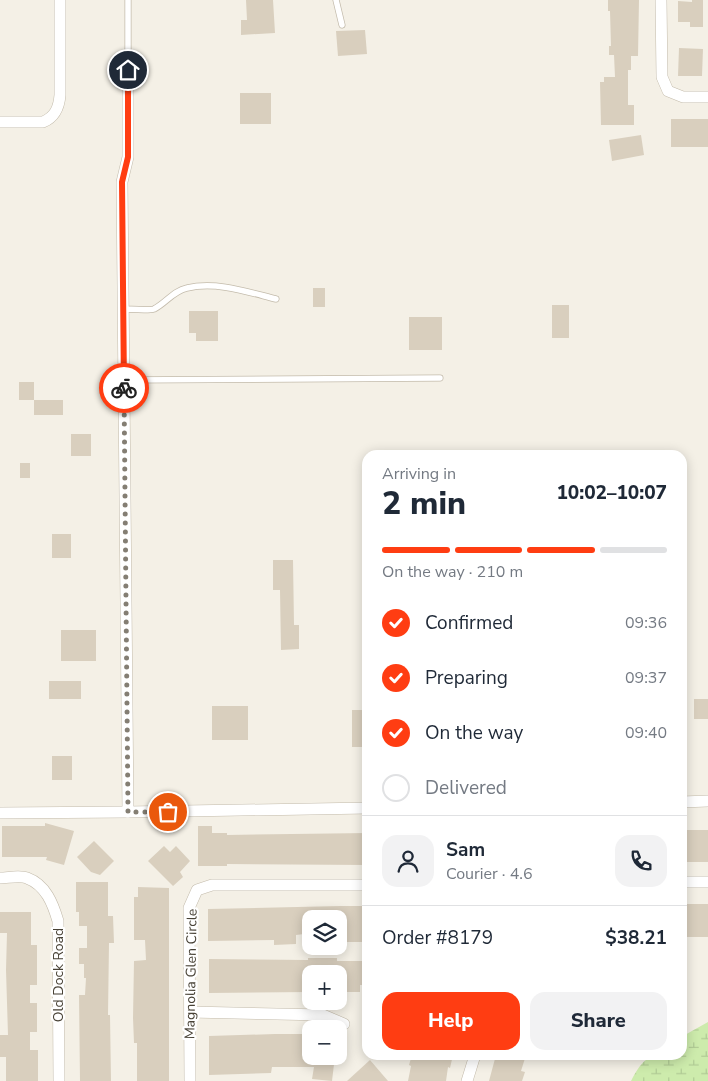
<!DOCTYPE html>
<meta charset="utf-8">
<style>
:root{--surface:#fff;--page:#f2f2f3;--text:#1f2937;--muted:#747a83;--line:#e0e1e3;--accent:#ff3d12}
body{margin:0;font-family:"Nunito Sans",sans-serif;background:var(--page);color:var(--text);height:100vh;display:flex;flex-direction:column;font-size:19px;white-space:nowrap}
*{box-sizing:border-box;margin:0}
p{font-size:16px;color:var(--muted)}
.icon{flex:none;width:28px;height:28px;fill:none;stroke:currentColor;stroke-width:2;stroke-linecap:round;stroke-linejoin:round}
.map{position:relative;flex:1;overflow:hidden}
.panel{position:absolute;left:362px;top:450px;width:325px;height:610px;display:flex;flex-direction:column;background:var(--surface);border-radius:15px;box-shadow:0 2px 12px #0003}
.panel>*{flex:none}
.controls{position:absolute;left:302px;top:910px;display:grid;gap:10px}
.controls a{display:grid;place-items:center;width:45px;height:45px;border-radius:10px;background:var(--surface);box-shadow:0 2px 12px #0003;font-size:25px}
.pin{position:absolute;display:grid;place-items:center;width:42px;height:42px;color:#fff;margin:-21px;border:2px solid #fff;border-radius:50%;box-shadow:0 1px 5px #0007}
.courier{position:absolute;display:grid;place-items:center;width:50px;height:50px;margin:-25px;border:4px solid #ff3d12;border-radius:50%;background:#fff;color:#222;box-shadow:0 1px 6px #0007}
.overview em{font-style:normal;font-weight:800}
.overview div{display:flex;flex-direction:column-reverse}
.overview{display:flex;align-items:center;justify-content:space-between;height:85px;padding:0 20px}
h1{font-size:32px;font-weight:800;line-height:38px}
.bar{display:grid;grid-template-columns:repeat(4,1fr);gap:8px 5px;align-content:center;height:60px;padding:0 20px}
.bar i{height:6px;border-radius:4px;background:var(--line)}
.bar .selected{background:var(--accent)}
.bar p{grid-column:span 4}
.line{display:flex;align-items:center;gap:12px;padding:0 20px;border-top:1px solid var(--line)}
.line div{flex:1}
.round{display:grid;place-items:center;flex:none;width:52px;height:52px;border-radius:15px;background:var(--page)}
ol{padding:0 20px;list-style:none}
li{display:flex;align-items:center;gap:15px;height:55px}
li p{margin-inline-start:auto}
li .icon{padding:5px;border-radius:50%;background:var(--accent);color:#fff;stroke-width:4}
li:last-child{color:var(--muted)}
li i{width:28px;height:28px;border:2px solid var(--line);border-radius:50%}
.action{display:flex;gap:10px;margin-top:auto;padding:10px 20px}
.action a{flex:1;height:58px;border-radius:15px;background:var(--accent);color:#fff;font-size:20px;font-weight:800;line-height:58px;text-align:center}
.action a+a{background:var(--page);color:var(--text)}
.map>svg:first-child{display:block}
.wetland{fill:url(#wetland-marsh)}
.building{fill:#d9cfbe}
.lines{fill:none;stroke-linecap:round;stroke-linejoin:round}
.service-casing{stroke:#c3bbab;stroke-width:7}
.minor-casing{stroke:#c3bbab;stroke-width:12}
.service{stroke:#fff;stroke-width:5.5}
.minor{stroke:#fff;stroke-width:11}
.done{stroke:#847e73;stroke-width:5;stroke-dasharray:0 9}
.route{stroke:#ff3d12;stroke-width:6}
.labels{text-anchor:middle;dominant-baseline:central;stroke-width:4.5;stroke-linejoin:round;paint-order:stroke}
.street-label{font-size:14px;fill:#474135;stroke:#fff}
</style>
<div class="map">
<svg width="708" height="1081" viewBox="0 0 708 1081">
<defs>
<pattern id="wetland-marsh" width="20" height="14" patternUnits="userSpaceOnUse" patternTransform="scale(1.25)"><rect width="20" height="14" fill="#cdebac"/><path d="M1 5h8M5 5V1M11 12h8M15 12V8" fill="none" stroke="#b1cb95"/></pattern>
</defs>
<rect width="100%" height="100%" fill="#f4f0e6"/>
<path class="wetland" d="M708,1022V1081H631C646,1052 652,1055 682,1055L683,1036Z"/>
<g class="building">
<polygon points="246,0 273,0 275,33 241,35 241,20 247,20"/>
<polygon points="608,0 639,0 638,56 631,56 631,70 628,70 628,105 634,105 634,125 601,125 600,82 604,82 604,77 615,77 614,55 609,55 609,46 611,46 610,11 608,11"/>
<polygon points="692,0 703,0 703,27 690,27 690,22 678,22 678,1 692,2"/>
<polygon points="365,30 367,54 338,56 336,31"/>
<polygon points="679,48 703,49 702,76 678,76"/>
<rect x="240" y="93" width="31" height="31"/>
<rect x="671" y="119" width="37" height="28"/>
<polygon points="641,135 644,155 612,161 609,140"/>
<rect x="313" y="288" width="12" height="19"/>
<rect x="552" y="305" width="17" height="33"/>
<polygon points="189,311 218,311 218,341 196,341 196,333 189,333"/>
<rect x="409" y="317" width="33" height="33"/>
<polygon points="19,382 34,382 34,400 63,400 63,415 34,415 34,400 19,400"/>
<rect x="71" y="434" width="20" height="22"/>
<rect x="20" y="463" width="10" height="15"/>
<rect x="52" y="534" width="19" height="24"/>
<polygon points="273,560 293,560 294,625 299,625 299,649 281,650 280,590 273,590"/>
<rect x="61" y="630" width="35" height="31"/>
<rect x="49" y="681" width="32" height="18"/>
<rect x="694" y="699" width="14" height="20"/>
<rect x="212" y="706" width="36" height="34"/>
<rect x="352" y="710" width="16" height="37"/>
<rect x="52" y="756" width="20" height="24"/>
<polygon points="45,823 74,831 64,865 46,860 47,857 2,857 2,826 45,826"/>
<polygon points="198,826 212,826 212,833 227,833 227,835 368,833 368,865 227,864 227,866 198,866"/>
<rect x="682" y="830" width="26" height="32"/>
<polygon points="94,841 114,861 100,875 91,872 77,857"/>
<polygon points="164,846 170,852 176,846 190,861 180,872 183,877 173,886 148,861"/>
<polygon points="76,882 108,882 108,916 113,916 114,943 109,943 108,1015 110,1015 111,1081 80,1081 79,995 85,995 86,978 84,978 84,964 79,964 79,948 87,948 87,926 79,926 79,912 76,912"/>
<polygon points="138,887 169,888 169,1081 137,1081 137,1043 134,1043 133,1018 134,961 146,960 145,940 134,940 134,897 138,897"/>
<rect x="682" y="904" width="26" height="33"/>
<polygon points="340,906 368,906 368,942 340,942 340,919 304,919 304,934 296,935 296,944 274,945 274,940 208,941 208,909"/>
<polygon points="0,912 31,912 31,945 37,945 37,985 30,985 30,1003 37,1003 37,1032 30,1032 30,1050 38,1050 38,1081 6,1081 6,1057 0,1057 0,1035 8,1035 6,970 7,933 0,933"/>
<polygon points="308,958 337,958 337,961 368,961 368,985 360,985 360,992 346,992 346,974 311,974 311,992 209,993 209,959 308,960"/>
<polygon points="275,1034 304,1034 304,1056 335,1056 332,1081 312,1079 314,1067 272,1067 271,1073 209,1075 209,1036"/>
<polygon points="412,1055 453,1055 450,1068 448,1067 446,1081 408,1081 411,1066 409,1065"/>
<polygon points="496,1055 526,1055 521,1071 525,1072 522,1081 489,1081"/>
<polygon points="370,1060 388,1081 347,1081"/>
</g>
<g class="lines">
<defs>
<g id="service">
<polyline points="128,0 128,79"/>
<polyline points="336,0 342,25"/>
<path d="M123,309C130,309 148,311 154,309C166,303 173,291 187,288C216,281 248,292 276,299"/>
<polyline points="124,380 440,378"/>
</g>
<g id="minor">
<polyline points="661,0 662,77 668,91 683,97 708,97"/>
<path d="M0,122H43C55,117 59,108 60,95V0"/>
<polyline points="682,802 708,801"/>
<polyline points="128,812 122,182 128,157 128,79"/>
<polyline points="0,813 128,812 368,808"/>
<path d="M0,878C8,878 20,875 27,878C46,885 53,904 58,921L59,1081"/>
<polyline points="682,882 708,882"/>
<polyline points="190,1012 323,1015 344,1024"/>
<polyline points="190,1081 189,908 197,890 212,885 368,885"/>
<polyline points="467,1081 475,1055"/>
</g>
</defs>
<use href="#service" class="service-casing"/>
<use href="#minor" class="minor-casing"/>
<use href="#service" class="service"/>
<use href="#minor" class="minor"/>
</g>
<g class="lines">
<polyline class="done" points="124,388 128,812 168,812"/>
<polyline class="route" points="124,388 122,182 128,157 128,70"/>
</g>
<g class="labels">
<g class="street-label">
<text transform="translate(191 974) rotate(-89)">Magnolia Glen Circle</text>
<text transform="translate(58 975) rotate(-90)">Old Dock Road</text>
</g>
</g>
</svg>
<div class="controls">
<a><svg class="icon" aria-label="layers" viewBox="0 0 24 24"><path d="M12 4l9 5-9 5-9-5zM3 14l9 5 9-5"/></svg></a>
<a>+</a>
<a>−</a>
</div>
<div class="pin" style="left:168px;top:812px;background:#ea580c"><svg class="icon" aria-label="bag" viewBox="0 0 24 24"><path d="M5 8h14l-1 12H6zM9 8a3 3 0 0 1 6 0"/></svg></div>
<div class="pin" style="left:128px;top:70px;background:#1f2937"><svg class="icon" aria-label="home" viewBox="0 0 24 24"><path d="M3 11l9-7 9 7M6 9v11h12V9"/></svg></div>
<div class="courier" style="left:124px;top:388px"><svg class="icon" aria-label="bike" viewBox="0 0 24 24"><circle cx="6" cy="16" r="4"/><circle cx="18" cy="16" r="4"/><path d="M6 16l4-8h5l3 8M10 8l3 8H6M13 5h3"/></svg></div>
<section class="panel">
<div class="overview"><div><h1>2 min</h1><p>Arriving in</p></div><em>10:02–10:07</em></div>
<div class="bar"><i class="selected"></i><i class="selected"></i><i class="selected"></i><i></i><p>On the way · 210 m</p></div>
<ol>
<li><svg class="icon" aria-label="check" viewBox="0 0 24 24"><path d="M5 12l5 5 9-10"/></svg>Confirmed<p>09:36</p></li>
<li><svg class="icon" aria-label="check" viewBox="0 0 24 24"><path d="M5 12l5 5 9-10"/></svg>Preparing<p>09:37</p></li>
<li><svg class="icon" aria-label="check" viewBox="0 0 24 24"><path d="M5 12l5 5 9-10"/></svg>On the way<p>09:40</p></li>
<li><i></i>Delivered</li>
</ol>
<div class="line" style="height:90px"><a class="round"><svg class="icon" aria-label="person" viewBox="0 0 24 24"><circle cx="12" cy="8" r="4"/><path d="M4 21q1-7 8-7t8 7"/></svg></a><div><b>Sam</b><p>Courier · 4.6</p></div><a class="round"><svg class="icon" aria-label="phone" viewBox="0 0 24 24"><path d="M5 4h4l2 5-3 2q2 4 5 5l2-3 5 2v4C11 20 4 13 5 4z"/></svg></a></div>
<div class="line" style="height:65px"><div>Order #8179</div><b>$38.21</b></div>
<div class="action"><a>Help</a><a>Share</a></div>
</section>
</div>
